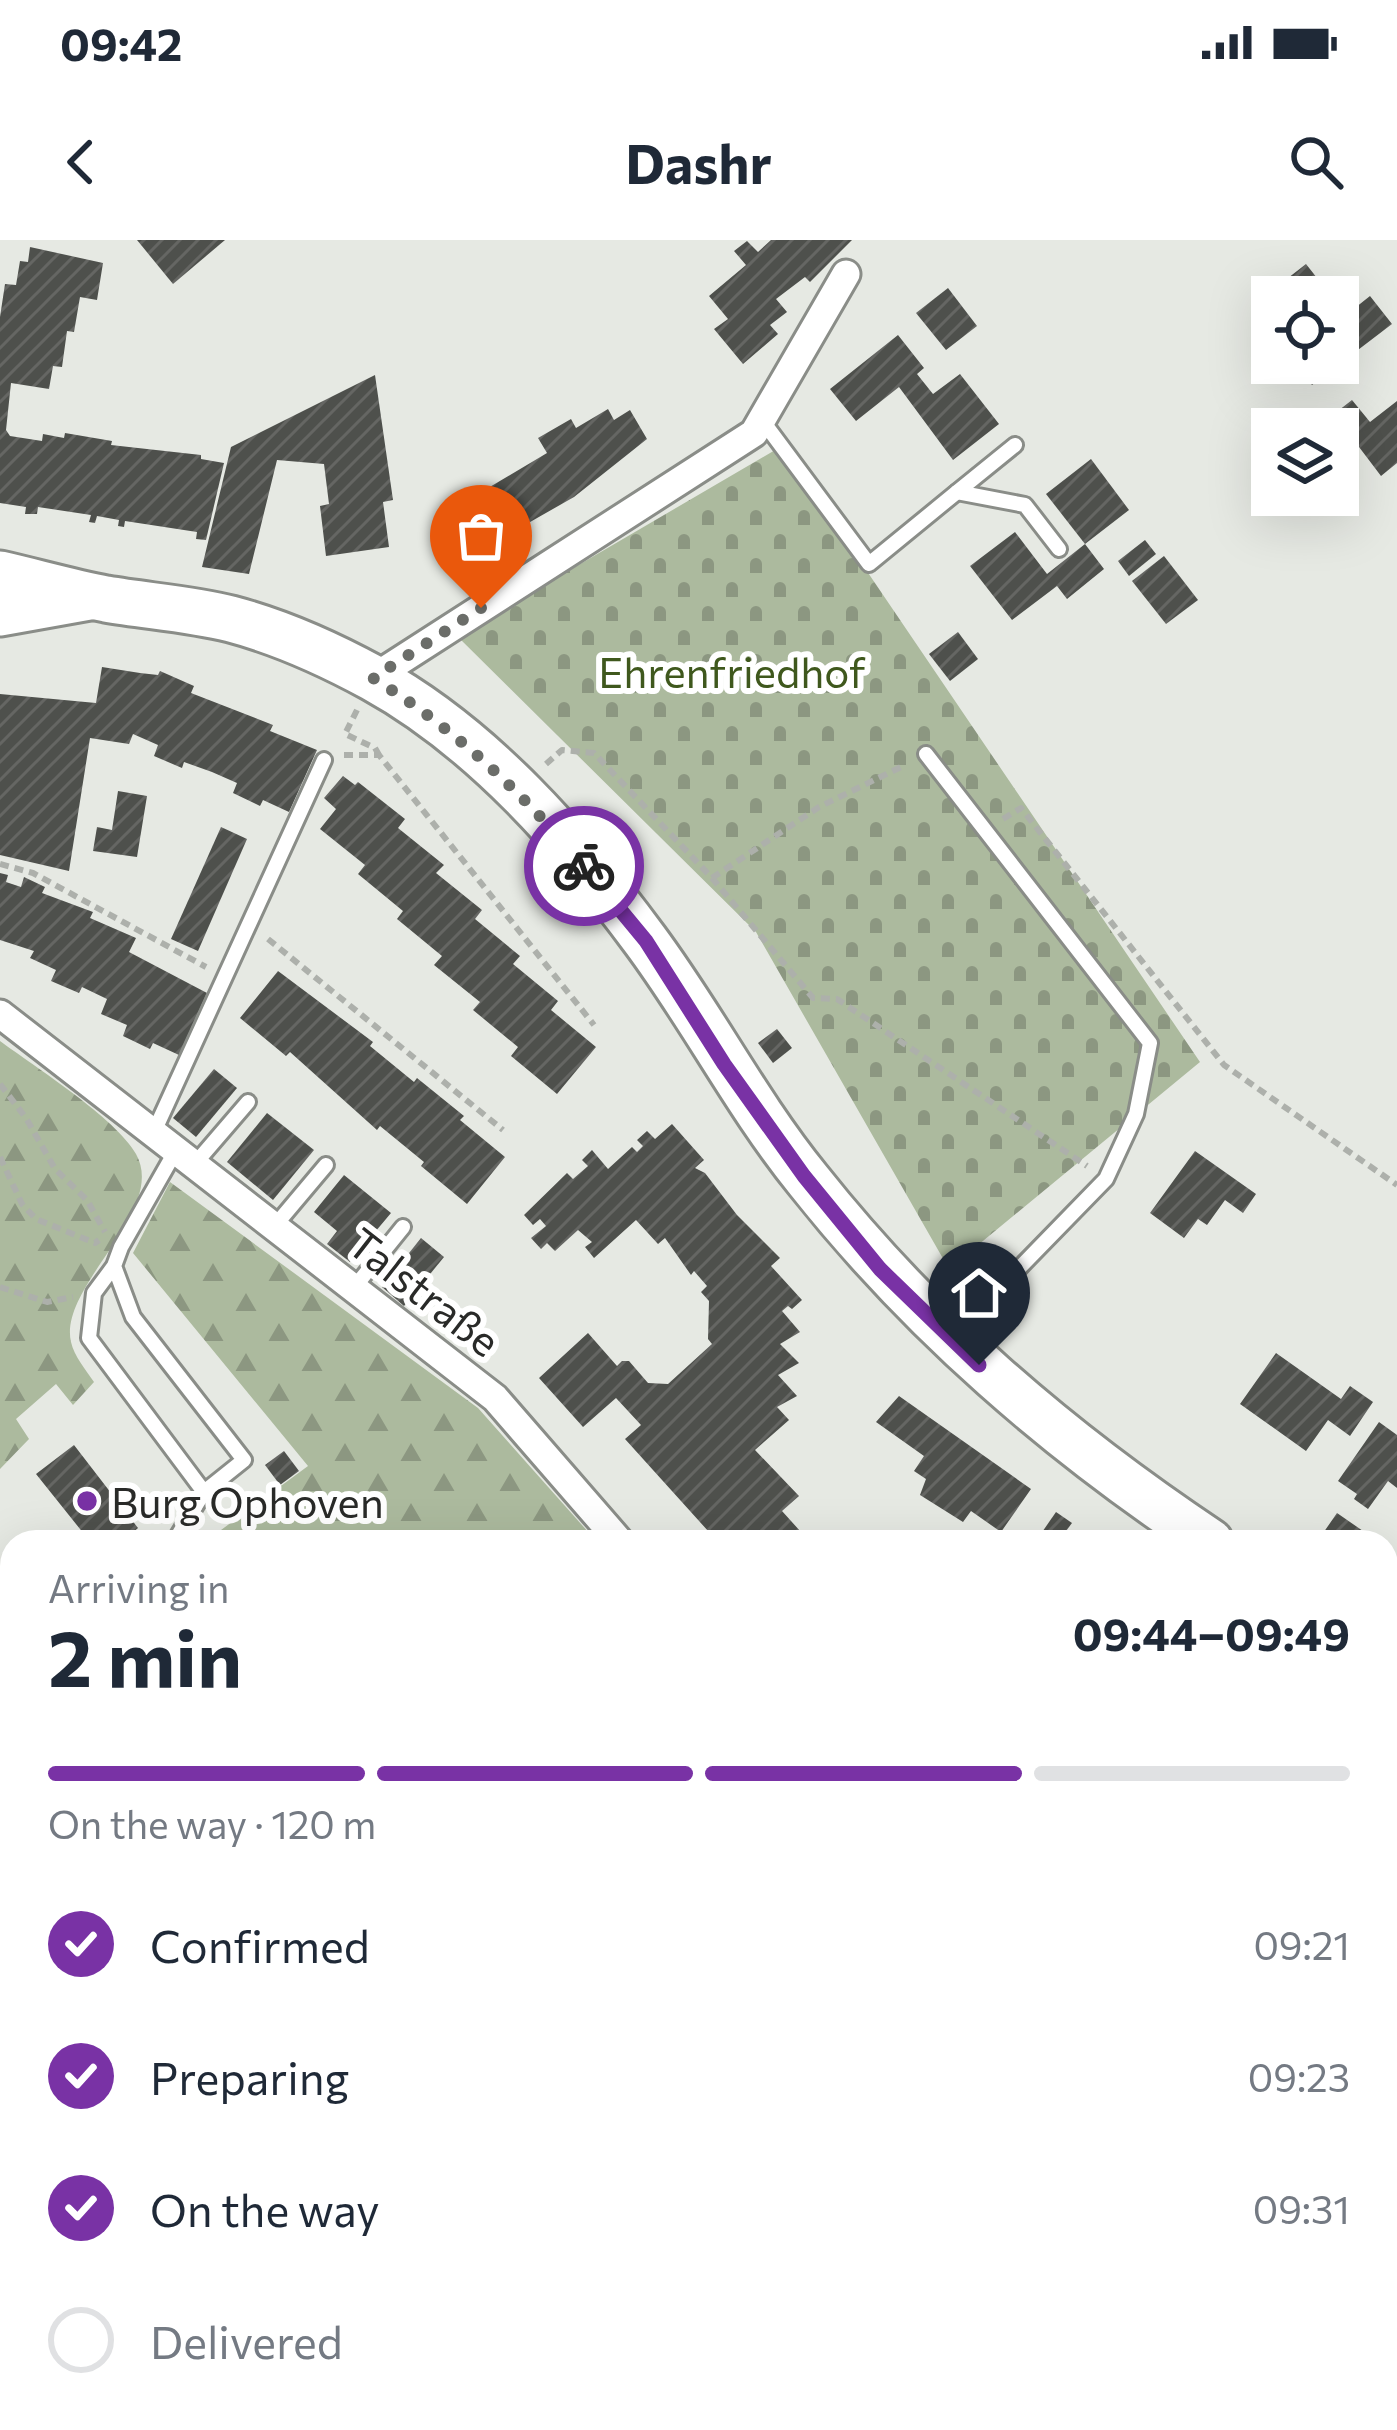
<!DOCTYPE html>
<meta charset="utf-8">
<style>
:root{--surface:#fff;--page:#f2f2f3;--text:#1f2937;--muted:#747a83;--line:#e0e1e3;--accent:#7932a5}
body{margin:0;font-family:Commissioner,sans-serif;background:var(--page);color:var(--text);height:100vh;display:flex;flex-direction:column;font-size:45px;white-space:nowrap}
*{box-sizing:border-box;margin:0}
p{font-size:39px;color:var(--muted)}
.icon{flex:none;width:66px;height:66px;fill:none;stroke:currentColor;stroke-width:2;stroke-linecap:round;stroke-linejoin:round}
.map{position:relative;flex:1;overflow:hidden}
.drawer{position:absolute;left:0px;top:1290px;width:1398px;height:900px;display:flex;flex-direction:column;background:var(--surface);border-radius:36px 36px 0 0;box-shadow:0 12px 48px #0002}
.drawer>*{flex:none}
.buttons{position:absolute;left:1251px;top:36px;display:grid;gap:24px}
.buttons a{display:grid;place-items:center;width:108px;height:108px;border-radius:0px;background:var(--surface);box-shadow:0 12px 48px #0002;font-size:60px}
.pin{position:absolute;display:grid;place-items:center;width:102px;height:102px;color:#fff;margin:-123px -51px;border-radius:50% 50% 50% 0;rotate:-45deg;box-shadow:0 0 12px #0007}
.pin .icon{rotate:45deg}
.courier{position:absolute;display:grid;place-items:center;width:120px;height:120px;margin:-60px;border:9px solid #7932a5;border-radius:50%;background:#fff;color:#222;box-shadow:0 3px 15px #0007}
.overview em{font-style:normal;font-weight:700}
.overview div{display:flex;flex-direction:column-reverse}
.overview{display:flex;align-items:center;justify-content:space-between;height:204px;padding:0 48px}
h1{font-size:78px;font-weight:700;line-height:90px}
.bar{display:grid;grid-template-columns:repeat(4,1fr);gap:18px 12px;align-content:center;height:144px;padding:0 48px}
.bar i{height:15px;border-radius:9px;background:var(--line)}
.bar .active{background:var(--accent)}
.bar p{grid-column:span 4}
ol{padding:0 48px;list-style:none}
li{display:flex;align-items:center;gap:36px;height:132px}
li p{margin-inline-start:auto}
li .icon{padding:12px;border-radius:50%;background:var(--accent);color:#fff;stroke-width:4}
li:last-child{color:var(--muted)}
li i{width:66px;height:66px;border:6px solid var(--line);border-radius:50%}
.status{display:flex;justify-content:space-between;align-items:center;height:84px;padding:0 60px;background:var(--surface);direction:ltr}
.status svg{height:33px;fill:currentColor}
header{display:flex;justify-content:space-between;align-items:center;height:156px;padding:0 48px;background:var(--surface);font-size:54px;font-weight:700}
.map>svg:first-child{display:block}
.forest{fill:url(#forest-firs)}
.cemetery{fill:url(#cemetery-stones)}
.water{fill:url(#water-ripples)}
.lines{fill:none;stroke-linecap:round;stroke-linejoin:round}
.stream{stroke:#c4d9af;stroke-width:10}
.building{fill:url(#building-hatch)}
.lane-casing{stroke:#8a8d88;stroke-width:20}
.street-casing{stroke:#8a8d88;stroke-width:33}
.secondary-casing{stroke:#8a8d88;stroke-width:45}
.primary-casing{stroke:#8a8d88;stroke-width:51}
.path{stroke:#adb0ab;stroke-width:6;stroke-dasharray:9 6;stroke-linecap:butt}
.lane{stroke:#fff;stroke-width:14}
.street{stroke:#fff;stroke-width:27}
.secondary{stroke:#fff;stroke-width:39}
.primary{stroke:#fff;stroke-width:45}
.done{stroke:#6b6d69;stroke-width:12;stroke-dasharray:0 21.6}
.route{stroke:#7932a5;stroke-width:15}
.poi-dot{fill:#7932a5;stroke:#fff;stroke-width:4.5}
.labels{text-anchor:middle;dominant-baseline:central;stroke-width:12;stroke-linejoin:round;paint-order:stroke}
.park-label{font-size:42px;fill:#3f581d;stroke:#fff}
.street-label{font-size:42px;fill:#292a28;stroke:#fff}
.poi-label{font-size:42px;fill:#292a28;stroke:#fff;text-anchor:start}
</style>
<div class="status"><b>09:42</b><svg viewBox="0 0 49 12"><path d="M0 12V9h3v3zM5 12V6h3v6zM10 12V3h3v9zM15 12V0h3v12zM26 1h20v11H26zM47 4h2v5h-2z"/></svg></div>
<header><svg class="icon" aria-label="back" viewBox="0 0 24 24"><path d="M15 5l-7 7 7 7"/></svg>Dashr<svg class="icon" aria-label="search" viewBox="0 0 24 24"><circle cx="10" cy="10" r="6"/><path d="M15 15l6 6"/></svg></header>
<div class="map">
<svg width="1397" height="2190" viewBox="0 0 1397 2190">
<defs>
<pattern id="forest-firs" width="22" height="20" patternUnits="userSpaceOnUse" patternTransform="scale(3)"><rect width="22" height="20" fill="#acba9e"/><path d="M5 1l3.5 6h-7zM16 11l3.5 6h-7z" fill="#8c9781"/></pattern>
<pattern id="cemetery-stones" width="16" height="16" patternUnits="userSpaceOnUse" patternTransform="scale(3)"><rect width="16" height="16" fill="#acba9e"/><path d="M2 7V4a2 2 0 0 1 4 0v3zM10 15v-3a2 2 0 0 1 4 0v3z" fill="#8c9781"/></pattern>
<pattern id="water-ripples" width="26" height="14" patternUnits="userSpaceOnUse" patternTransform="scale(3)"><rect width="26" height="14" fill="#c4d9af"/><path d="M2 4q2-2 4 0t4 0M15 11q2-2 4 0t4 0" fill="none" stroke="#a8ba97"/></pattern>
<pattern id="building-hatch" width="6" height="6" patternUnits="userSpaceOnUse" patternTransform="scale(3)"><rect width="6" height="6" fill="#4e504c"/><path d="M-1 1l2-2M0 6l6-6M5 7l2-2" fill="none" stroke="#656663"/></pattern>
</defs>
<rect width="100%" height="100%" fill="#e6e9e3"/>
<g class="forest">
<path d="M0,801C35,827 116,878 136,914C168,971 58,1046 71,1102C74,1116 86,1130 94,1142L73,1165L56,1144L16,1179L29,1199L0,1229Z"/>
<polygon points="170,942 478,1168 597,1302 223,1302 221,1290 308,1226 133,1013"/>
<polygon points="0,1508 12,1524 12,2008 0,1996"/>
<polygon points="361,2178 757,2178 762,2190 374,2190"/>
<polygon points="894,2178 1067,2178 1079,2190 889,2190"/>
<polygon points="1186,2178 1328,2178 1338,2190 1188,2190"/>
</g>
<polygon class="cemetery" points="782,206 1200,822 949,1029 756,692 457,396"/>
<polygon class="water" points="757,2178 894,2178 889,2190 762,2190"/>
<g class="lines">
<g class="stream">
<polyline points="0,1805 12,1828"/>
<polyline points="598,2178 610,2190"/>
</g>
</g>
<g class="building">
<polygon points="137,0 225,0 173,44"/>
<polygon points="771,0 852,0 810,42 805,37 776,59 787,72 770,85 778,94 743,124 714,89 728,79 709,56 746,25 734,11 747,1 758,12"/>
<polygon points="30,7 103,23 97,60 80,57 74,92 67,91 62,127 53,126 49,149 11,143 6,190 10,196 42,201 43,194 64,198 65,193 112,201 111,205 201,215 201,219 224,223 206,300 196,299 197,292 125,281 124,287 118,286 119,280 97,276 95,283 89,282 91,275 38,267 37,274 25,274 26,267 0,263 0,77 5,44 16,45 20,21 28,22"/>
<polygon points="1306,24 1332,57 1272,57 1272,63 1266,55"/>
<polygon points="948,48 977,86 946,110 916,73"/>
<polygon points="1370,56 1392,84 1312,145 1295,123 1338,123 1338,65 1346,75"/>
<polygon points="898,95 924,128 917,134 933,154 960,134 999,184 953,220 899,147 856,181 830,149"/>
<polygon points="375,135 393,260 383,262 389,307 326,316 320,266 329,264 324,224 277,220 249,334 202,327 231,207"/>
<polygon points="1352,160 1370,182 1397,161 1397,223 1381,236 1334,174"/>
<polygon points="608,169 614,180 630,170 647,199 574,257 509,294 512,299 480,317 474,309 459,318 443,293 459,283 454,275 486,255 483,251 547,213 538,198 571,179 576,188"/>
<polygon points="1091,219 1129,270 1085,304 1046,254"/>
<polygon points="1015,292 1047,334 1085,304 1104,329 1067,359 1057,346 1012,380 970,326"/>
<polygon points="1145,300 1156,314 1129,336 1118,321"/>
<polygon points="1164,316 1198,360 1166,384 1132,341"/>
<polygon points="958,392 978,419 950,441 929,414"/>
<polygon points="102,427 140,433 158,435 160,431 194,446 191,453 273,485 270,491 317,510 289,572 263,560 260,566 233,553 237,543 212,532 184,522 182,528 154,516 158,505 133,494 129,504 90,498 69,631 0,615 0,454 96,463"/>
<polygon points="343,536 355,545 358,542 405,579 398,588 444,625 436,633 482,670 475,679 520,716 513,724 558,761 551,770 596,807 557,854 511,816 518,807 473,770 480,762 434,725 442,716 397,679 403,671 358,634 365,625 320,589 336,569 324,558"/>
<polygon points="118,551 147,556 137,617 93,611 97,587 112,590"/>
<polygon points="221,587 247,599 198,711 171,699"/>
<polygon points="0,633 8,635 6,642 21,647 24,637 45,647 42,653 93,672 90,678 136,698 129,712 207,753 179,815 153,803 150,809 123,796 127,785 101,774 107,759 82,747 79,753 51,741 56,730 30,718 34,711 0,700"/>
<polygon points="278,731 373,802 370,806 414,842 417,838 464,876 460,880 505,917 467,964 421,926 424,922 380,886 377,890 290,812 286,816 240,778"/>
<polygon points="777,789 792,808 773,823 758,803"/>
<polygon points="214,829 237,848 196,897 173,878"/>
<polygon points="267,873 314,910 273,960 227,922"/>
<polygon points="672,884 704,920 695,928 705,933 737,975 780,1018 771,1026 802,1060 792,1069 788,1066 782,1071 800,1092 780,1104 799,1123 778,1135 797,1156 777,1167 789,1180 755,1210 799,1256 782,1271 810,1302 718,1302 625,1199 641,1185 616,1158 583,1187 539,1138 588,1093 617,1126 622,1121 629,1121 648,1143 668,1144 712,1104 708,1099 709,1061 701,1052 707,1046 694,1031 691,1035 665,998 658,1004 636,980 594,1018 585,1007 592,1002 578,990 555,1011 547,1003 541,1009 531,998 546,986 540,979 533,985 524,975 567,933 573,939 588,926 582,920 592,910 608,929 632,907 637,912 643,906 637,900 647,891 655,899"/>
<polygon points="1195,911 1256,954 1243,973 1225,960 1207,985 1198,979 1184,998 1150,973"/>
<polygon points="344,935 391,973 350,1022 327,1004 337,991 314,972"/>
<polygon points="421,998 444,1017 404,1066 382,1047"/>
<polygon points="1276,1113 1341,1159 1350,1146 1373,1162 1350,1196 1328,1180 1306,1211 1240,1164"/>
<polygon points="899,1156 1031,1249 1001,1292 971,1271 963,1282 920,1255 926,1239 914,1231 924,1216 876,1182"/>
<polygon points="1379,1182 1397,1195 1397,1248 1388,1241 1368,1269 1354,1259 1357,1254 1338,1241"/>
<polygon points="74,1205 138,1288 122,1302 73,1302 84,1294 36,1234"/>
<polygon points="284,1211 299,1231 280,1245 265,1225"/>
<polygon points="1056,1272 1072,1283 1058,1302 1044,1302 1038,1298"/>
<polygon points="1337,1273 1363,1291 1379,1302 1319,1299"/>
<polygon points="12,1348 12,1464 0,1446 0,1357"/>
<polygon points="1392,1547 1397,1551 1397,1597 1386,1589 1386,1556"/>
<polygon points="6,2040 12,2053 12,2105 0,2110 0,2043"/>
<polygon points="1397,2050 1397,2107 1386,2093 1386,2059"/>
</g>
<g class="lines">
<defs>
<g id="lane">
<polyline points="762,180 869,324 957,252"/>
<polyline points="1015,205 957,252 1025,265 1059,309"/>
<polyline points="926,514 1150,803 1136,874 1106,939 957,1092"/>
<polyline points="153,894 324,520"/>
<polyline points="193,926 248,862"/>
<polyline points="273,988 326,925"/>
<polyline points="114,1026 133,1077 244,1220 204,1252 89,1098 94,1053 114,1026 121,1007 175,912"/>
<polyline points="353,1049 403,987"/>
<polyline points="174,1302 204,1252"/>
<polyline points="0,2152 12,2147"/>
</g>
<g id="street">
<polyline points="373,438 754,193 846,34"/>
<polyline points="0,774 495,1158 620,1302"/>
<polyline points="1347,2178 1357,2190"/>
</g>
<polyline id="secondary" points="0,376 95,359"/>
<g id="primary">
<path d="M0,334C35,342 70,352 106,359C147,366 191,369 231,379C280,392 329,414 373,438C482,498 572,601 645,700C703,778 747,865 808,940C922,1084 1057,1200 1210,1302"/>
<polyline points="1386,1420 1397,1427"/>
</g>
</defs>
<use href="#lane" class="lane-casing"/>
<use href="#street" class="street-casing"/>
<use href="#secondary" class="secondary-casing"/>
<use href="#primary" class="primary-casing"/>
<g class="path">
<polyline points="357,470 345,494 375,508 379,515"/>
<polyline points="344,515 379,515 594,785"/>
<polyline points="546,524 562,510 594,513 712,638 813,758 837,759 1087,926"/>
<polyline points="1003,579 1021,568 1224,825 1397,945"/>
<polyline points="0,624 33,633 206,727"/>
<polyline points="712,638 819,567 905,525"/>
<polyline points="268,699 503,890"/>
<polyline points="0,844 26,878 55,929 87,960 105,992"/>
<polyline points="0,917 22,964 36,979 95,1003 99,1000"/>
<polyline points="0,1047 47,1062 73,1057"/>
<polyline points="0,1870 12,1884"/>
<polyline points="416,2178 430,2190"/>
<polyline points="627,2178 632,2190"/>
<polyline points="1190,2178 1192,2190"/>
<polyline points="654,2190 656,2178"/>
<polyline points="1132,2190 1139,2178"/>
</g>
<use href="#lane" class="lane"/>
<use href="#street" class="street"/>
<use href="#secondary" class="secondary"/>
<use href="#primary" class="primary"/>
</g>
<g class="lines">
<path class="done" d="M481,368L373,438C455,489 522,552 584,626"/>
<polyline class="route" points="584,626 646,701 724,824 804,936 880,1029 979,1125"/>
</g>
<circle class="poi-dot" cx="87" cy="1261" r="12"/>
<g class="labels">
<g class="park-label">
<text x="732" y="431">Ehrenfriedhof</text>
</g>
<g class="street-label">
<text transform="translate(425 1051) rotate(38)">Talstraße</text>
</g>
<g class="poi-label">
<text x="111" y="1261">Burg Ophoven</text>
</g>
</g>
</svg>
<div class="buttons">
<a><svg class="icon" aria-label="locate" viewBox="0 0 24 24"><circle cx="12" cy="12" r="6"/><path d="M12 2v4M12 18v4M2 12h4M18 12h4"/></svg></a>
<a><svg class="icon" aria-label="layers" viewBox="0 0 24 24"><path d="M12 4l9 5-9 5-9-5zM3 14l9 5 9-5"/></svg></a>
</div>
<div class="pin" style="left:481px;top:368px;background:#ea580c"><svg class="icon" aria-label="bag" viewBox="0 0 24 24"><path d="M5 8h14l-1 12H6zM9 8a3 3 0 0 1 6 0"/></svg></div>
<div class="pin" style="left:979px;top:1125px;background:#1f2937"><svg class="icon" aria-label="home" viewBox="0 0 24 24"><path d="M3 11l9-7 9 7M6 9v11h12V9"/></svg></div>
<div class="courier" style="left:584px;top:626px"><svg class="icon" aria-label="bike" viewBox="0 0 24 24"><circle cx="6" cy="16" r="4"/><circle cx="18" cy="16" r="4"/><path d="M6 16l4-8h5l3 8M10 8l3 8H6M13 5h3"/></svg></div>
<section class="drawer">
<div class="overview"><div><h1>2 min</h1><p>Arriving in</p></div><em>09:44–09:49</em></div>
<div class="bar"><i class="active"></i><i class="active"></i><i class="active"></i><i></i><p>On the way · 120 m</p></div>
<ol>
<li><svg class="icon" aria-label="check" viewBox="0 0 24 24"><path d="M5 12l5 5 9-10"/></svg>Confirmed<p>09:21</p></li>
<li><svg class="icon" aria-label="check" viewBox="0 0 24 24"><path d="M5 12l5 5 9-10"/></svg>Preparing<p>09:23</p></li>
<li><svg class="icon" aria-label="check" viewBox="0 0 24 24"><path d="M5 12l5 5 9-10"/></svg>On the way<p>09:31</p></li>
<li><i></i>Delivered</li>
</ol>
</section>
</div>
